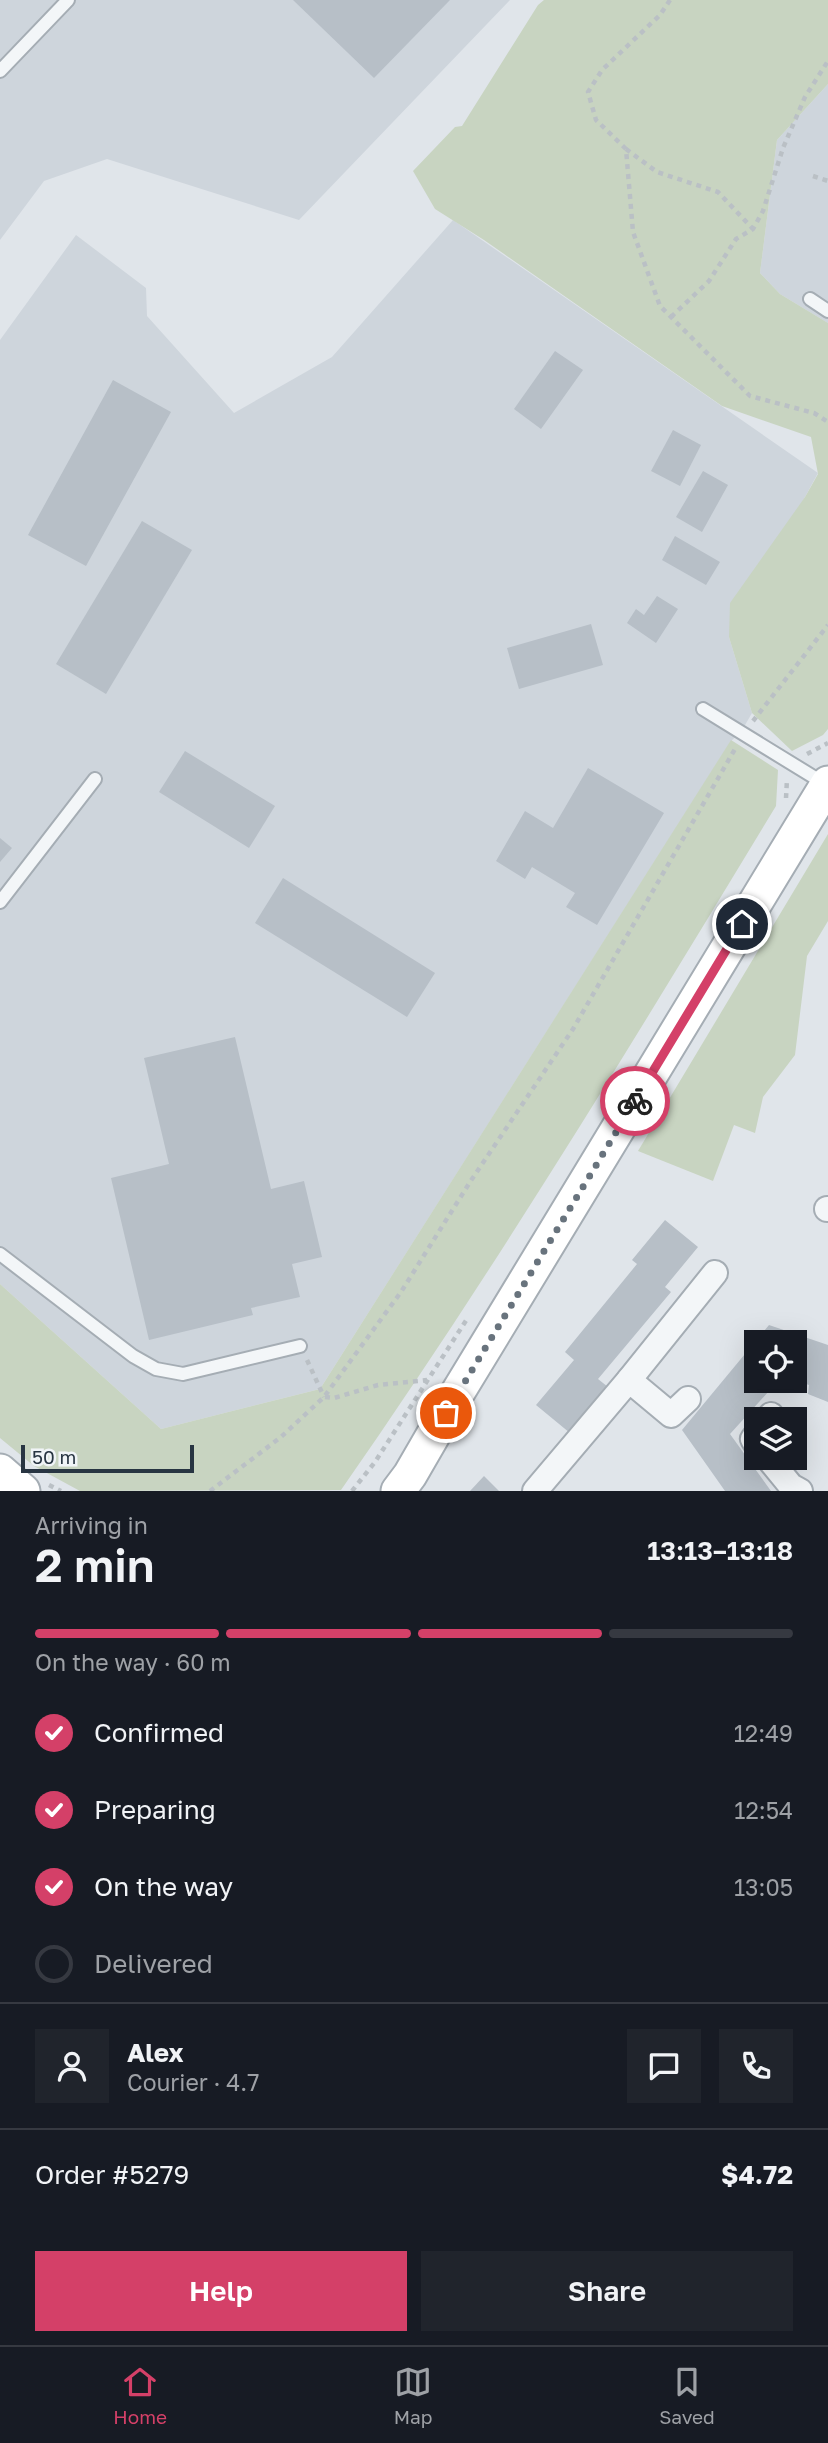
<!DOCTYPE html>
<meta charset="utf-8">
<style>
:root{--surface:#171b24;--page:#20242c;--text:#f1f3f6;--muted:#9ea1a6;--line:#363941;--accent:#d44068}
body{margin:0;font-family:"Golos Text",sans-serif;background:var(--page);color:var(--text);height:100vh;display:flex;flex-direction:column;font-size:26px;white-space:nowrap}
*{box-sizing:border-box;margin:0}
p{font-size:23px;color:var(--muted)}
.icon{flex:none;width:38px;height:38px;fill:none;stroke:currentColor;stroke-width:2;stroke-linecap:round;stroke-linejoin:round}
.map{position:relative;height:1491px;overflow:hidden}
.sheet{display:flex;flex-direction:column;background:var(--surface);flex:1}
.sheet>*{flex:none}
.tools{position:absolute;left:744px;top:1330px;display:grid;gap:14px}
.tools a{display:grid;place-items:center;width:63px;height:63px;border-radius:0px;background:var(--surface);box-shadow:0 7px 28px #0002;font-size:35px}
.scale{position:absolute;left:21px;bottom:18px;width:173px;box-sizing:border-box;padding-left:7px;border:4px solid #283542;border-top:0;font-size:19px;line-height:24px;white-space:nowrap;color:#283542;-webkit-text-stroke:5px #f0f4f7;paint-order:stroke}
.pin{position:absolute;display:grid;place-items:center;width:60px;height:60px;color:#fff;margin:-30px;border:4px solid #fff;border-radius:50%;box-shadow:0 2px 7px #0007}
.courier{position:absolute;display:grid;place-items:center;width:70px;height:70px;margin:-35px;border:5px solid #d44068;border-radius:50%;background:#fff;color:#222;box-shadow:0 2px 9px #0007}
.overview em{font-style:normal;font-weight:600}
.overview div{display:flex;flex-direction:column-reverse}
.overview{display:flex;align-items:center;justify-content:space-between;height:119px;padding:0 35px}
h1{font-size:46px;font-weight:600;line-height:52px}
.bar{display:grid;grid-template-columns:repeat(4,1fr);gap:10px 7px;align-content:center;height:84px;padding:0 35px}
.bar i{height:9px;border-radius:5px;background:var(--line)}
.bar .on{background:var(--accent)}
.bar p{grid-column:span 4}
.line{display:flex;align-items:center;gap:18px;padding:0 35px;border-top:2px solid var(--line)}
.line div{flex:1}
.round{display:grid;place-items:center;flex:none;width:74px;height:74px;border-radius:0px;background:var(--page)}
ol{padding:0 35px;list-style:none}
li{display:flex;align-items:center;gap:21px;height:77px}
li p{margin-inline-start:auto}
li .icon{padding:7px;border-radius:50%;background:var(--accent);color:#fff;stroke-width:4}
li:last-child{color:var(--muted)}
li i{width:38px;height:38px;border:4px solid var(--line);border-radius:50%}
.cta{display:flex;gap:14px;margin-top:auto;padding:14px 35px}
.cta a{flex:1;height:80px;border-radius:0px;background:var(--accent);color:#fff;font-size:28px;font-weight:600;line-height:80px;text-align:center}
.cta a+a{background:var(--page);color:var(--text)}
.dock{display:flex;justify-content:space-around;align-items:center;height:98px;border-top:2px solid var(--line);background:var(--surface);font-size:19px;color:var(--muted)}
.dock a{display:grid;justify-items:center;gap:4px}
.dock .on{color:var(--accent)}
.map>svg:first-child{display:block}
.built{fill:#ced5dc}
.green{fill:#c8d4c1}
.building{fill:#b7bfc7}
.lines{fill:none;stroke-linecap:round;stroke-linejoin:round}
.lane-casing{stroke:#a5adb4;stroke-width:16}
.street-casing{stroke:#a5adb4;stroke-width:28}
.secondary-casing{stroke:#a5adb4;stroke-width:37}
.path{stroke:#bac0c5;stroke-width:4.5;stroke-dasharray:5 5;stroke-linecap:butt}
.lane{stroke:#f3f6f8;stroke-width:12}
.street{stroke:#f3f6f8;stroke-width:24}
.secondary{stroke:#fff;stroke-width:33}
.done{stroke:#68737d;stroke-width:7;stroke-dasharray:0 12.6}
.route{stroke:#d44068;stroke-width:9}
</style>
<div class="map">
<svg width="828" height="1491" viewBox="0 0 828 1491">
<rect width="100%" height="100%" fill="#e0e5ea"/>
<g class="built">
<polygon points="0,0 510,0 299,220 107,159 44,181 0,240"/>
<polygon points="828,84 828,323 780,294 760,273 777,140"/>
<polygon points="453,220 818,473 729,637 752,713 741,732 731,741 320,1389 161,1429 0,1284 0,340 76,235 146,288 147,316 234,413 332,357"/>
</g>
<g class="green">
<polygon points="544,0 828,0 828,84 777,140 760,273 780,294 828,323 828,729 823,735 792,751 752,713 729,637 730,603 805,497 818,474 811,437 722,406 484,240 435,209 413,171 455,127 462,126 538,5"/>
<path d="M731,740L778,770L776,806C636,1037 496,1268 341,1490L80,1491L34,1466L0,1438V1284L161,1429L320,1389Z"/>
<polygon points="828,834 828,921 807,956 795,1055 763,1097 755,1133 734,1125 713,1181 638,1151"/>
</g>
<g class="building">
<polygon points="293,0 450,0 374,78"/>
<polygon points="555,351 583,370 541,429 514,409"/>
<polygon points="113,380 171,412 86,566 28,535"/>
<polygon points="673,430 701,445 680,486 651,471"/>
<polygon points="703,471 728,485 702,532 676,517"/>
<polygon points="142,521 192,550 106,694 56,664"/>
<polygon points="675,536 720,562 706,585 662,560"/>
<polygon points="657,596 678,609 656,643 627,623 636,609 644,615"/>
<polygon points="591,624 603,665 519,689 507,648"/>
<polygon points="185,751 275,806 249,848 159,792"/>
<polygon points="588,768 664,813 597,925 566,907 575,893 532,867 525,879 496,861 525,811 553,828"/>
<polygon points="0,838 12,848 0,862"/>
<polygon points="283,878 435,973 407,1017 255,923"/>
<polygon points="235,1037 271,1189 304,1181 322,1257 292,1264 300,1297 251,1308 253,1315 149,1340 111,1178 169,1164 144,1058"/>
<polygon points="665,1220 698,1247 665,1287 671,1292 598,1379 608,1387 570,1433 536,1405 574,1360 565,1352 637,1264 632,1260"/>
<polygon points="769,1325 828,1345 828,1402 808,1394 809,1385 794,1380 794,1342 756,1342 756,1381 778,1381 730,1434 771,1491 725,1491 682,1430"/>
<polygon points="484,1476 499,1491 470,1491"/>
</g>
<g class="lines">
<defs>
<g id="lane">
<polyline points="0,71 68,0"/>
<polyline points="810,299 828,311"/>
<polyline points="703,709 825,784"/>
<polyline points="0,902 95,779"/>
<polyline points="0,1254 133,1356 156,1369 183,1374 300,1346"/>
</g>
<g id="street">
<polyline points="827,1209 828,1209"/>
<polyline points="629,1380 715,1273"/>
<polyline points="768,1419 771,1415"/>
<polyline points="756,1435 753,1439 756,1444"/>
<polyline points="768,1458 791,1486 800,1491"/>
<polyline points="535,1491 629,1380 671,1415 688,1399"/>
</g>
<g id="secondary">
<polyline points="0,1471 23,1491"/>
<polyline points="398,1491 410,1475 458,1392 828,783"/>
</g>
</defs>
<use href="#lane" class="lane-casing"/>
<use href="#street" class="street-casing"/>
<use href="#secondary" class="secondary-casing"/>
<g class="path">
<polyline points="670,0 660,15 602,70 588,92 596,120 626,149 633,232 660,306 750,396 814,413 828,422"/>
<polyline points="626,149 657,172 718,192 753,229"/>
<polyline points="813,176 828,181"/>
<polyline points="671,317 709,281 736,239 753,229 763,211 783,148 805,97 828,61"/>
<polyline points="753,721 828,625"/>
<polyline points="807,754 828,743"/>
<polyline points="786,798 787,779"/>
<polyline points="307,1360 324,1397"/>
<polyline points="325,1397 334,1398 378,1385 427,1380"/>
<polyline points="49,1485 61,1491"/>
<polyline points="210,1491 281,1437 324,1397 401,1292 470,1182 573,1029 735,749"/>
<polyline points="352,1491 375,1462 467,1319"/>
</g>
<use href="#lane" class="lane"/>
<use href="#street" class="street"/>
<use href="#secondary" class="secondary"/>
</g>
<g class="lines">
<polyline class="done" points="446,1413 635,1101"/>
<polyline class="route" points="635,1101 742,924"/>
</g>
</svg>
<div class="tools">
<a><svg class="icon" aria-label="locate" viewBox="0 0 24 24"><circle cx="12" cy="12" r="6"/><path d="M12 2v4M12 18v4M2 12h4M18 12h4"/></svg></a>
<a><svg class="icon" aria-label="layers" viewBox="0 0 24 24"><path d="M12 4l9 5-9 5-9-5zM3 14l9 5 9-5"/></svg></a>
</div>
<div class="scale">50 m</div>
<div class="pin" style="left:446px;top:1413px;background:#ea580c"><svg class="icon" aria-label="bag" viewBox="0 0 24 24"><path d="M5 8h14l-1 12H6zM9 8a3 3 0 0 1 6 0"/></svg></div>
<div class="pin" style="left:742px;top:924px;background:#1f2937"><svg class="icon" aria-label="home" viewBox="0 0 24 24"><path d="M3 11l9-7 9 7M6 9v11h12V9"/></svg></div>
<div class="courier" style="left:635px;top:1101px"><svg class="icon" aria-label="bike" viewBox="0 0 24 24"><circle cx="6" cy="16" r="4"/><circle cx="18" cy="16" r="4"/><path d="M6 16l4-8h5l3 8M10 8l3 8H6M13 5h3"/></svg></div>
</div>
<section class="sheet">
<div class="overview"><div><h1>2 min</h1><p>Arriving in</p></div><em>13:13–13:18</em></div>
<div class="bar"><i class="on"></i><i class="on"></i><i class="on"></i><i></i><p>On the way · 60 m</p></div>
<ol>
<li><svg class="icon" aria-label="check" viewBox="0 0 24 24"><path d="M5 12l5 5 9-10"/></svg>Confirmed<p>12:49</p></li>
<li><svg class="icon" aria-label="check" viewBox="0 0 24 24"><path d="M5 12l5 5 9-10"/></svg>Preparing<p>12:54</p></li>
<li><svg class="icon" aria-label="check" viewBox="0 0 24 24"><path d="M5 12l5 5 9-10"/></svg>On the way<p>13:05</p></li>
<li><i></i>Delivered</li>
</ol>
<div class="line" style="height:126px"><a class="round"><svg class="icon" aria-label="person" viewBox="0 0 24 24"><circle cx="12" cy="8" r="4"/><path d="M4 21q1-7 8-7t8 7"/></svg></a><div><b>Alex</b><p>Courier · 4.7</p></div><a class="round"><svg class="icon" aria-label="chat" viewBox="0 0 24 24"><path d="M4 5h16v11H9l-5 4z"/></svg></a><a class="round"><svg class="icon" aria-label="phone" viewBox="0 0 24 24"><path d="M5 4h4l2 5-3 2q2 4 5 5l2-3 5 2v4C11 20 4 13 5 4z"/></svg></a></div>
<div class="line" style="height:91px"><div>Order #5279</div><b>$4.72</b></div>
<div class="cta"><a>Help</a><a>Share</a></div>
</section>
<nav class="dock">
<a class="on"><svg class="icon" aria-label="home" viewBox="0 0 24 24"><path d="M3 11l9-7 9 7M6 9v11h12V9"/></svg>Home</a>
<a><svg class="icon" aria-label="map" viewBox="0 0 24 24"><path d="M3 6l6-2 6 2 6-2v14l-6 2-6-2-6 2zM9 4v14M15 6v14"/></svg>Map</a>
<a><svg class="icon" aria-label="saved" viewBox="0 0 24 24"><path d="M7 4h10v16l-5-4-5 4z"/></svg>Saved</a>
</nav>
